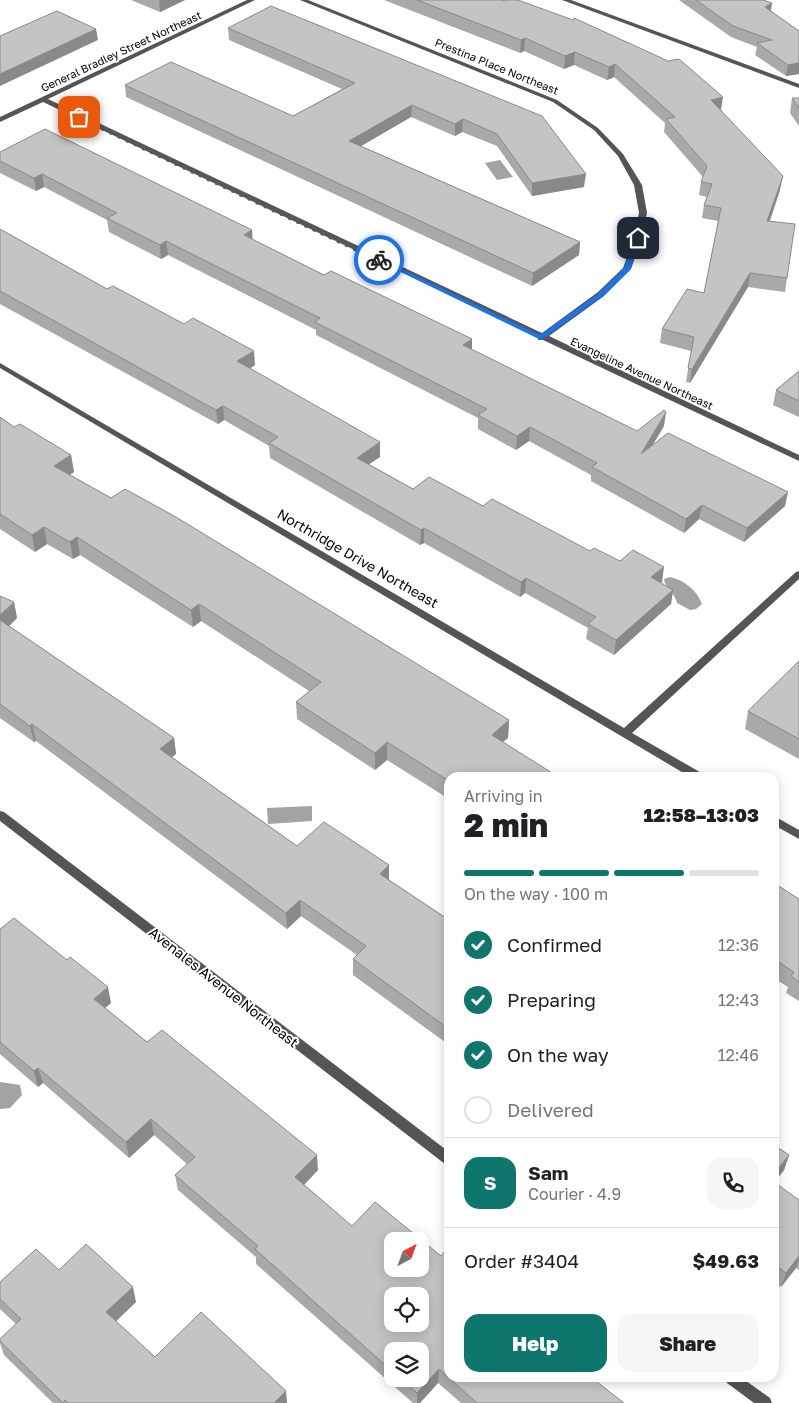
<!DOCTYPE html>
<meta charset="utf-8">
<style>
:root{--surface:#fff;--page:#f6f6f6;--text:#202124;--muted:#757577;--line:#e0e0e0;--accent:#0f766e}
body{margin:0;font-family:"Golos Text",sans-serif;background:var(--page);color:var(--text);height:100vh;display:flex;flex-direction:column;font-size:19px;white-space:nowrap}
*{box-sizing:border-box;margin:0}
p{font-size:16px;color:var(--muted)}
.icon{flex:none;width:28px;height:28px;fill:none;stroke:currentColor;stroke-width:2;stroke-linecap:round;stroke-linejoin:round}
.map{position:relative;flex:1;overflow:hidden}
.panel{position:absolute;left:444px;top:772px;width:335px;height:610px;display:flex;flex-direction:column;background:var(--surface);border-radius:15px;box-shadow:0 2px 12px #0003}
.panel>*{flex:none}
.needle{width:32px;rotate:41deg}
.tools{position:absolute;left:384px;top:1232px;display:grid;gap:10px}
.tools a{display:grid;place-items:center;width:45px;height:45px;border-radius:10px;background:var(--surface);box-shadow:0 2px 12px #0003;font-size:25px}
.pin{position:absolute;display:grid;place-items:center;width:42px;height:42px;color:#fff;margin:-21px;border-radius:10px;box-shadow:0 2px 8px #0006}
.courier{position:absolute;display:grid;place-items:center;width:50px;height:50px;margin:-25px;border:4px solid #1a73e8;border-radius:50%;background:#fff;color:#222;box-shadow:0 1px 6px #0007}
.headline em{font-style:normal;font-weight:800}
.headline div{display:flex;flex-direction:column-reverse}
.headline{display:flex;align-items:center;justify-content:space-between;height:85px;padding:0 20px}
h1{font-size:32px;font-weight:800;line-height:38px}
.bar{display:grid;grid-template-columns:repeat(4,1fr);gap:8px 5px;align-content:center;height:60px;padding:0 20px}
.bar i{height:6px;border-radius:4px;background:var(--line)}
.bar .selected{background:var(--accent)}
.bar p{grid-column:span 4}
.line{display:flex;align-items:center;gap:12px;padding:0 20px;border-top:1px solid var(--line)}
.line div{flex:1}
.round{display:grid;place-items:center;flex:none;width:52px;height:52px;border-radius:15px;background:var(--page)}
ol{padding:0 20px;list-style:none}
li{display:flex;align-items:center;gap:15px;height:55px}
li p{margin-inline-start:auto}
li .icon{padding:5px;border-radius:50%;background:var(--accent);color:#fff;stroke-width:4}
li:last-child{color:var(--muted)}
li i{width:28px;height:28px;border:2px solid var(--line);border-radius:50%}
.button{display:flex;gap:10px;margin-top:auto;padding:10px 20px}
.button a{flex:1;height:58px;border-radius:15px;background:var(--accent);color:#fff;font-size:20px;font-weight:800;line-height:58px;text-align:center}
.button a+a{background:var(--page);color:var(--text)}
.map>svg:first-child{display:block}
.water{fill:#a3a3a3}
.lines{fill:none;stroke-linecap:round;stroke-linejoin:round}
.lane{fill:#555;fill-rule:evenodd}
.street{fill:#555;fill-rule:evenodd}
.wall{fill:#a9a9a9;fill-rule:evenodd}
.shaded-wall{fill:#898989}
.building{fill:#c4c4c4;stroke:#898989;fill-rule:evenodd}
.route{fill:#1a73e8}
.done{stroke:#595959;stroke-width:5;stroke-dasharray:0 9}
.labels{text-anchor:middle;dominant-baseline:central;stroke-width:4;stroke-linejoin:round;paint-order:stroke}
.far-street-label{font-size:11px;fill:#000;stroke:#fff}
.street-label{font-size:14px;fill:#000;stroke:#fff}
</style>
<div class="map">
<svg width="799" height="1403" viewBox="0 0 799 1403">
<rect width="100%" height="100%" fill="#fff"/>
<g class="water">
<polygon points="500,160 513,177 497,180 485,163"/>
<path d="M670,577C684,580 697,590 702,604L696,609L690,610L677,603C675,593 665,588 664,579Z"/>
<polygon points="312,806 312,821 268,824 267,808"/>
<polygon points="0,1082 20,1085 22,1095 10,1108 0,1109"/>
</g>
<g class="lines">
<polygon class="lane" points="562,0 571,0 799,84 799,88"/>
<g class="street">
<polygon points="247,0 255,0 48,99 542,333 598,292 623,268 634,238 639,213 634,185 618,156 594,130 553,102 300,0 308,0 557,100 598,128 623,154 642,185 647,213 642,238 631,269 604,296 549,336 799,455 799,461 543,340 538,340 538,337 43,102 0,122 0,117"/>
<polygon points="0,363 624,728 796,572 799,571 799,579 632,733 705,775 706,778 692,778 0,368"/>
<polygon points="0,811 4,812 449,1152 449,1166 445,1164 0,821"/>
<polygon points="774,816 799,830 799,839 774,825"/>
<polygon points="725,1378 742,1378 770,1398 772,1403 754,1403 727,1383"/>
</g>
</g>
<g class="wall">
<polygon points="131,0 185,0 160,12"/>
<polygon points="384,0 502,0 721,110 780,190 770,221 787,278 785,292 748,287 690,383 686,382 691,351 660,343 662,329 704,293 718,221 702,218 704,205 707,197 699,195 701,182 703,177 664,132 665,123 614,77 607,80 574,65 564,69 524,51 520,53"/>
<polygon points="679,0 763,0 772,3 771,11 799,31 799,74 786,76 755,55 757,47 731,37"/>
<polygon points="228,28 542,116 584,187 532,196 497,146 462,132 455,136 411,117 361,146 580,242 579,255 532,286 126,97 125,85 293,116 342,89 229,40"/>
<polygon points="792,98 799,98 799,126 790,113"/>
<polygon points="0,152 253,240 324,275 472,339 472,350 637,431 664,426 653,444 785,506 744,542 699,519 684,533 591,481 591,475 529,441 516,450 478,429 478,418 316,335 316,330 168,255 161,259 109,232 107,220 44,187 36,191 0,173"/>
<polygon points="0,229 107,289 255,365 250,368 380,457 369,464 413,489 483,506 590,551 620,561 662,582 660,583 673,590 671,604 614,655 586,639 588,628 525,593 520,597 424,543 420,545 270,458 269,446 224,420 218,424 0,304"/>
<polygon points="799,371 799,417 773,405 776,390"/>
<polygon points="0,417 14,427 71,455 74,472 70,475 509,720 508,738 503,741 449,778 449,799 387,760 375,770 297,719 296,702 309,691 201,621 193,627 80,555 73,559 47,544 35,552 0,529"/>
<polygon points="0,596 14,602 17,618 9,626 174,738 176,754 172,757 297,846 389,865 389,880 449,920 449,1045 353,975 353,959 357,955 301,916 287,929 36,741 34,742 0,718"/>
<polygon points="799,661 799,759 745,729 748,711"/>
<polygon points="774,883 799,899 799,1001 786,993 788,987 774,978"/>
<path d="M0,929L111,1003L105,1008L147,1042L318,1170L304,1185L449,1378L624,1403H461L438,1383L420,1403H413L256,1264V1257L178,1190L175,1175L187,1164L154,1135L129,1158L43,1083L38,1087L0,1054ZM392,1351L420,1379H392Z"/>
<polygon points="774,1145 789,1155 784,1170 774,1183 799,1200 799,1270 796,1268 781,1287 774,1282"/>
<polygon points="59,1270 136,1302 116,1321 155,1357 287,1403 53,1403 4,1355 0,1343 0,1339 16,1324 0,1309 0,1282"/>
</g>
<g class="shaded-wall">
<polygon points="162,0 185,0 160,12 159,1"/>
<polygon points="772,3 770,14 765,7"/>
<polygon points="96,29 98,40 0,86 0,74"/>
<polygon points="525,38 524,51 520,53 521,40"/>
<polygon points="575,52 574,65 564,69 565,56"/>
<polygon points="799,63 799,74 786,76 788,65"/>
<polygon points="615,64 614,77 607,80 609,67"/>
<polygon points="723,97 721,110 709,113 711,100"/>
<polygon points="412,105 411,117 349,153 349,141"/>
<polygon points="463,119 462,132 455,136 455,124"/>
<polygon points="42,174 44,187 36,191 34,178"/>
<polygon points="586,174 584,187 532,196 532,183"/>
<polygon points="783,176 780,190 765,234 767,221"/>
<polygon points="252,230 253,244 244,235"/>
<polygon points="166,241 168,255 161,259 160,245"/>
<polygon points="580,242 579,255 532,286 533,273"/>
<polygon points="750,273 748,287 690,383 692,369"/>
<polygon points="472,339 472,353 463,345"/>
<polygon points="254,351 255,365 238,376 237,361"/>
<polygon points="223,406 224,420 218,424 216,410"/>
<polygon points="666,412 664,426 639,468 641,454"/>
<polygon points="530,427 529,441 516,450 517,436"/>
<polygon points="380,442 380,457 357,472 357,458"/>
<polygon points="71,455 74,472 57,483 54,466"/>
<polygon points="788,492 785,506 744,542 747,528"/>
<polygon points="702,505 699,519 684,533 686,519"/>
<polygon points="44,527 47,544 35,552 32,535"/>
<polygon points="424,528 424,543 420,545 421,530"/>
<polygon points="77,537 80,555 73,559 70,542"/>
<polygon points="664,567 662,582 649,592 651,577"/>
<polygon points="526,578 525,593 520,597 521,582"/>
<polygon points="673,590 671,604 614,655 616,640"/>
<polygon points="14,602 17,618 0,635 0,615"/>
<polygon points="199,604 201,621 193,627 191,610"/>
<polygon points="509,720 508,738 491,752 492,735"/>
<polygon points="32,724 36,741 34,742 30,726"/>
<polygon points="174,738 176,754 162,765 160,749"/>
<polygon points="387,742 387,760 375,770 375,753"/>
<polygon points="389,865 389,882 380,874"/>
<polygon points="300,900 301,916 287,929 286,913"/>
<polygon points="108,987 111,1003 97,1015 94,999"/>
<polygon points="38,1068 43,1083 38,1087 34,1071"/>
<polygon points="151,1119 154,1135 129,1158 126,1142"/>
<polygon points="317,1155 318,1170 296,1193 295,1177"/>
<polygon points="789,1155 784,1170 774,1183 774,1174"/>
<polygon points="799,1256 799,1259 796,1268 781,1287 786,1273"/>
<polygon points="133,1287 136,1302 110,1327 106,1312"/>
<polygon points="439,1369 438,1383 420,1403 417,1403 417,1393"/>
<polygon points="286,1391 287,1403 274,1403"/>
</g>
<g class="building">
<polygon points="417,0 502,0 505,1 506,0 518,0 573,20 574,18 668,61 679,59 723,97 711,100 783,176 767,221 795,224 787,278 750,273 692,369 688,368 694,337 662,329 687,289 704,293 721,208 704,205 712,184 701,182 707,166 666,119 675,117 615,64 609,67 575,52 565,56 525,38 521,40"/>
<polygon points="696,0 763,0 772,3 765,7 799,31 799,63 788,65 757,43 772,40 733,26"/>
<polygon points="271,6 542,116 586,174 532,183 497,134 463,119 455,124 412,105 349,141 580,242 533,273 125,85 171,62 293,116 355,83 228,28"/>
<polygon points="57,11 96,29 0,74 0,36"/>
<polygon points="792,98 799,98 799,108"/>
<polygon points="45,129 252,230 244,235 324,275 331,271 472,339 463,345 637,431 664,410 666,412 641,454 668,433 788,492 747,528 702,505 686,519 592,467 597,463 530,427 517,436 478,415 487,409 315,322 320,318 166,241 160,245 107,218 117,213 42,174 34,178 0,161 0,152"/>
<polygon points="0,229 107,289 113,286 184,324 193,318 254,351 237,361 380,442 357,458 413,489 429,477 483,506 492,499 590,551 594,548 620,561 633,550 664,567 651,577 673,590 616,640 588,624 596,617 526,578 521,582 424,528 421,530 269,443 278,437 223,406 216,410 0,291"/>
<polygon points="799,371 799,401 776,390"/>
<polygon points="0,417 14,427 20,424 71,455 54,466 111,498 125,489 176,517 509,720 492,735 560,778 449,778 449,781 387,742 375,753 296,702 321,682 199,604 191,610 77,537 70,542 44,527 32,535 0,514"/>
<polygon points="0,596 14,602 0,615"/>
<polygon points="0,620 174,738 160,749 297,846 324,822 389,865 380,874 449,920 449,1029 353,959 366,946 300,900 286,913 32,724 30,726 0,704"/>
<polygon points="799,661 799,739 748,711"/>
<polygon points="774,883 799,899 799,982 791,976 794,972 774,959"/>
<path d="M14,918L67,960L70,957L108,987L94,999L147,1042L162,1030L317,1155L295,1177L352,1226L375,1202L441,1256L444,1252L449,1256V1378H592L624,1403H477L439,1369L417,1393L401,1379H420V1351H392V1371L255,1249L258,1246L175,1175L195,1157L151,1119L126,1142L38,1068L34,1071L0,1042V929ZM392,1241H420V1269H392ZM392,1296H420V1324H392Z"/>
<polygon points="774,1145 789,1155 774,1174"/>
<polygon points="774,1182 799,1200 799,1256 786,1273 774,1264"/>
<polygon points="86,1244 133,1287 106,1312 155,1357 201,1312 286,1391 274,1403 68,1403 65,1400 63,1403 0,1341 0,1339 21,1319 0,1299 0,1282 36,1249 59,1270"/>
</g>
<polygon class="route" points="638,236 641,238 630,270 604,295 541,340 376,260 381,259 540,335 599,293 624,268 635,238"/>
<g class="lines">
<polyline class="done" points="79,117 379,260"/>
</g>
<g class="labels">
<g class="far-street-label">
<text transform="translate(121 51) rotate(-25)">General Bradley Street Northeast</text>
<text transform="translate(497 66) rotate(22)">Prestina Place Northeast</text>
<text transform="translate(642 373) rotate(25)">Evangeline Avenue Northeast</text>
</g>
<g class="street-label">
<text transform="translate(358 558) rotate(30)">Northridge Drive Northeast</text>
<text transform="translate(224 987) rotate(38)">Avenales Avenue Northeast</text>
</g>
</g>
</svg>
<div class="tools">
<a><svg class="needle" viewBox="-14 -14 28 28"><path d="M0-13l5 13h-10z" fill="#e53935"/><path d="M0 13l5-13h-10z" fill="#757577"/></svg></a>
<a><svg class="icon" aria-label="locate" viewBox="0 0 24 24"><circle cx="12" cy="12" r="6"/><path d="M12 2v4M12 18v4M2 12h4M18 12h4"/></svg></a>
<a><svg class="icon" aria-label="layers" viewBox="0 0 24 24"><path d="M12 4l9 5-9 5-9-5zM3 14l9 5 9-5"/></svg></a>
</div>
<div class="pin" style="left:79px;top:117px;background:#ea580c"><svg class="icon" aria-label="bag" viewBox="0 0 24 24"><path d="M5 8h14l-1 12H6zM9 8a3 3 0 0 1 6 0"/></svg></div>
<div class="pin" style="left:638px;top:238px;background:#1f2937"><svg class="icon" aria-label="home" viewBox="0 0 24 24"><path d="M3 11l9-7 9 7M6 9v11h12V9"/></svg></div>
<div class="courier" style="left:379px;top:260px"><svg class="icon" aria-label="bike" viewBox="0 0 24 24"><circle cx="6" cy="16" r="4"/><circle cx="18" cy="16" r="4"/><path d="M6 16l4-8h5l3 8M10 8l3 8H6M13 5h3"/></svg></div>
<section class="panel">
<div class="headline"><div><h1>2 min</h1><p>Arriving in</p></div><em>12:58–13:03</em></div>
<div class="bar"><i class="selected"></i><i class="selected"></i><i class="selected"></i><i></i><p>On the way · 100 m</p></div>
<ol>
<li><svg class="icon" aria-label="check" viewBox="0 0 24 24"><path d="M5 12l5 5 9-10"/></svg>Confirmed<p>12:36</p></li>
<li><svg class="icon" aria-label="check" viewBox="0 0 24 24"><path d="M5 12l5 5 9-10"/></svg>Preparing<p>12:43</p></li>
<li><svg class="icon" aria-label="check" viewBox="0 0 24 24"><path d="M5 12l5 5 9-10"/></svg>On the way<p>12:46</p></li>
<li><i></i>Delivered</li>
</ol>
<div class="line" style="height:90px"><b class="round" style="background:var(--accent);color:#fff">S</b><div><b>Sam</b><p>Courier · 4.9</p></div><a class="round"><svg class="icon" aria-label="phone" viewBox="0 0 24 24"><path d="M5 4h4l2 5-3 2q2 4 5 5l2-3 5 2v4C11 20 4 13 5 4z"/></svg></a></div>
<div class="line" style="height:65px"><div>Order #3404</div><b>$49.63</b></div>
<div class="button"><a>Help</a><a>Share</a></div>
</section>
</div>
